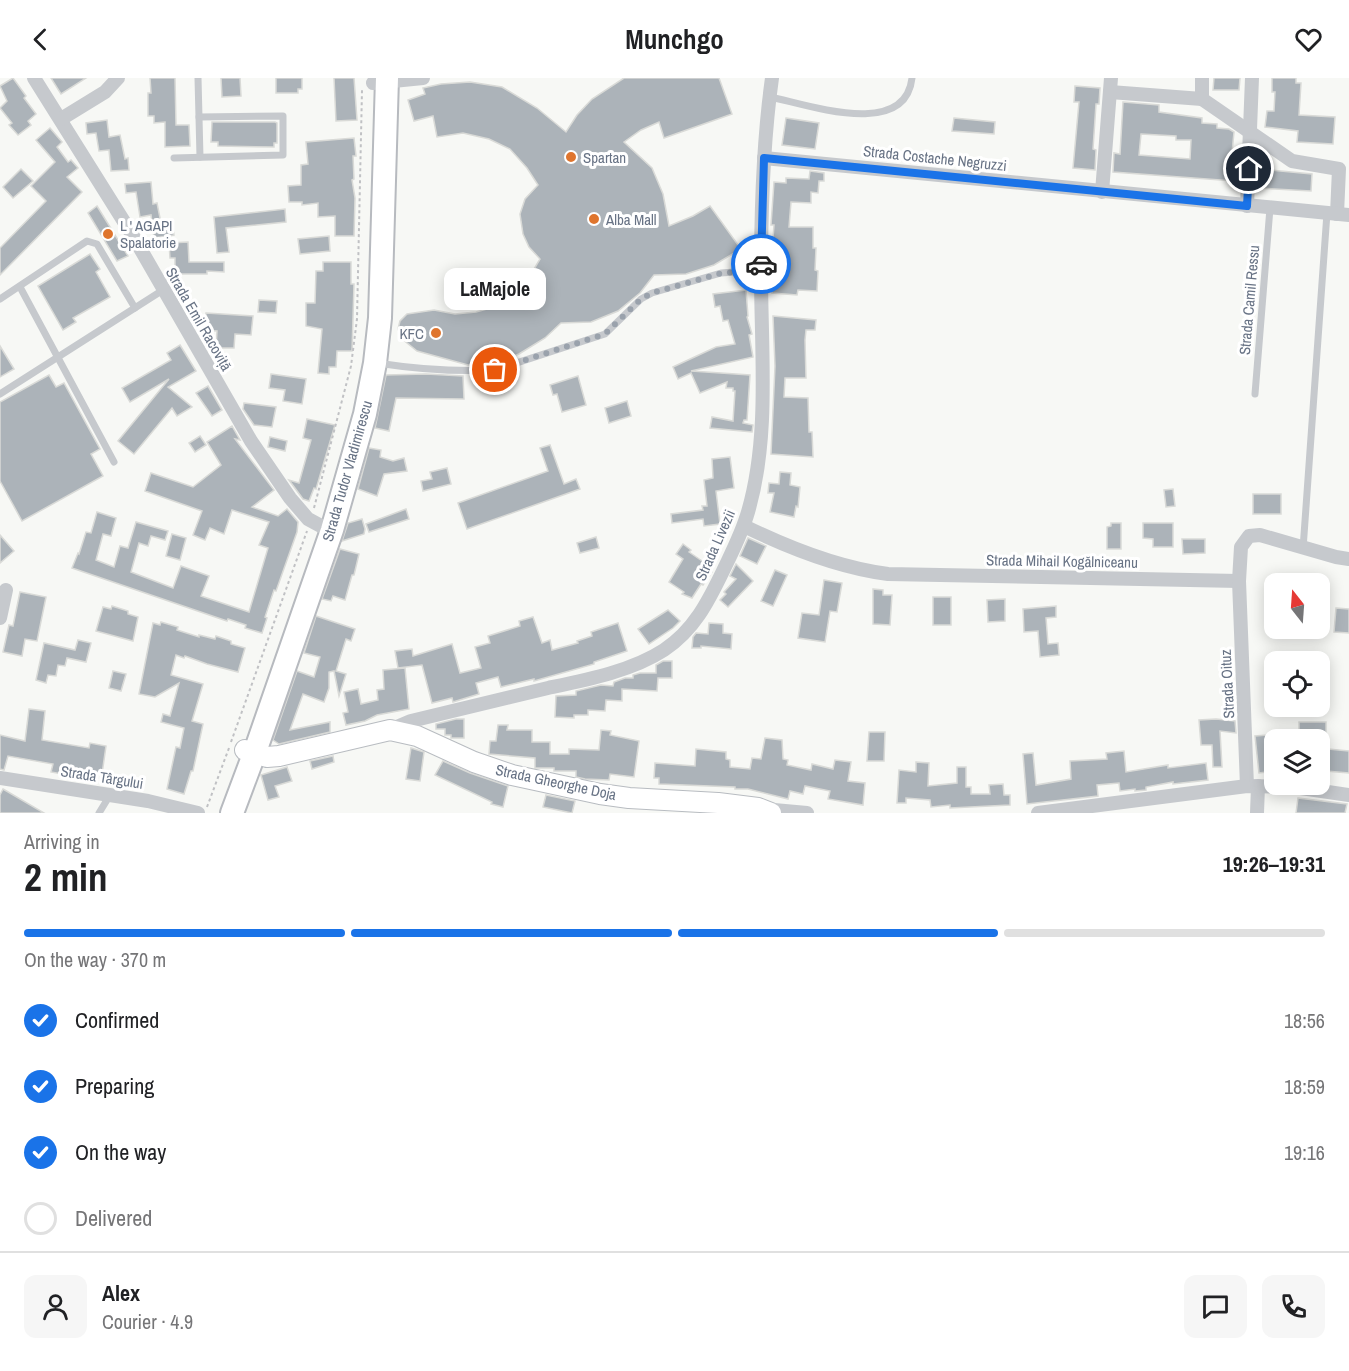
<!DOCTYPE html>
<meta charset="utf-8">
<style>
:root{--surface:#fff;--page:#f6f6f6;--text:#202124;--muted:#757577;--line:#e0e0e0;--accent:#1a73e8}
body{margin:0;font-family:"Archivo Narrow",sans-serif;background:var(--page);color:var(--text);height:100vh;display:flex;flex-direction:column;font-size:22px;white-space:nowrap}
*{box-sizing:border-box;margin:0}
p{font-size:20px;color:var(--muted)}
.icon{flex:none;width:33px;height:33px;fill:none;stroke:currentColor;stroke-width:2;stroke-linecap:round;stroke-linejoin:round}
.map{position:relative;height:735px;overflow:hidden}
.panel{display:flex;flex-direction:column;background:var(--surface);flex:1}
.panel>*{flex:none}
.needle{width:39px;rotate:343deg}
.fabs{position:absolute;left:1264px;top:495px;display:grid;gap:12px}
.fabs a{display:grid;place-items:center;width:66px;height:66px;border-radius:12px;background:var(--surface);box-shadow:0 3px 15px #0003;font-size:30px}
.pin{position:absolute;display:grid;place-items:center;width:51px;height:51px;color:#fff;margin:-26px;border:3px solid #fff;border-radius:50%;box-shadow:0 2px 6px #0007}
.courier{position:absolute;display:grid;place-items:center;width:60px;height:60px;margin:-30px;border:4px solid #1a73e8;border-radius:50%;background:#fff;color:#222;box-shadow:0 2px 8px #0007}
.bubble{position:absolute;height:42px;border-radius:12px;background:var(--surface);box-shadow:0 3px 15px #0003;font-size:20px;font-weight:700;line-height:42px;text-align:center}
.head em{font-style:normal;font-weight:700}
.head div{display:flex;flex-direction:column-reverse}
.head{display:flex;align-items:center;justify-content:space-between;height:102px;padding:0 24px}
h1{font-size:39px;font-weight:700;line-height:45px}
.bar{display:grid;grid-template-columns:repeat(4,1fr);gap:9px 6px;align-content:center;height:72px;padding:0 24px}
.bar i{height:8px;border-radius:4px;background:var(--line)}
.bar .current{background:var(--accent)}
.bar p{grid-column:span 4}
.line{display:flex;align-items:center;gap:15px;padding:0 24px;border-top:2px solid var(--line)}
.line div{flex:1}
.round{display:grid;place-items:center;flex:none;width:63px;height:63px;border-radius:12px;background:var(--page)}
ol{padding:0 24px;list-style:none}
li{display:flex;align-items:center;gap:18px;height:66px}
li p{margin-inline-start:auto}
li .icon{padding:6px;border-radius:50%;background:var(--accent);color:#fff;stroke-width:4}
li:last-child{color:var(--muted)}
li i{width:33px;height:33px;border:3px solid var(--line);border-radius:50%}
header{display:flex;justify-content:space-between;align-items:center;height:78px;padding:0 24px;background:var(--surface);font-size:27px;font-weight:700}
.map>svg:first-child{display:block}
.building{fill:#acb3b9;stroke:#d9dad7;stroke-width:1.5;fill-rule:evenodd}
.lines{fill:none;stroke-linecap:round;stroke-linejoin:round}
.secondary-casing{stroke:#b8bcc1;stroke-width:22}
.primary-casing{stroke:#b7babf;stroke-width:26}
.path{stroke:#c0c1c4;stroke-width:2;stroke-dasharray:3 3;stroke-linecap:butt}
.lane{stroke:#c6c9cd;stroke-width:7}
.street{stroke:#c6c9cd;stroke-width:14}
.secondary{stroke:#fff;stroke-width:20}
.primary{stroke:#fff;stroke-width:22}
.done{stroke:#9aa2ac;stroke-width:6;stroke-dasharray:0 10.8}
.route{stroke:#1a73e8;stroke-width:8}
.poi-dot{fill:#df752e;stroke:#fff;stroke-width:2}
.labels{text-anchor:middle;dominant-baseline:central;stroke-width:6;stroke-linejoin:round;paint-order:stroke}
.poi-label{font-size:15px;fill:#687385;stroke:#fff;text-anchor:start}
.street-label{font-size:15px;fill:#687385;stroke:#fff}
</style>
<header><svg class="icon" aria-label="back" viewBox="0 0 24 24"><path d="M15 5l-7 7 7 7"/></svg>Munchgo<svg class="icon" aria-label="heart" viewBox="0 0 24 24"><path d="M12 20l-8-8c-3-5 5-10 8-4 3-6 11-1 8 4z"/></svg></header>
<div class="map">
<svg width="1349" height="735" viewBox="0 0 1349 735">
<rect width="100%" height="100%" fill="#f7f8f5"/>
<g class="building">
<polygon points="13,0 26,18 24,20 36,36 28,43 31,47 18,57 9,47 12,45 0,30 7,23 0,8"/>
<polygon points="51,0 86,0 61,16"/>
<polygon points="150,0 175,0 176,47 189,47 190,68 165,69 165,44 154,45 154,38 148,38 148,15 151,15"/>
<polygon points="221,0 240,0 241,18 222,19"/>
<polygon points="276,0 302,0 302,11 298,11 298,15 276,15"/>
<polygon points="334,0 354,0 357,42 336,43"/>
<polygon points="624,0 719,0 732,36 664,60 659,44 641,52 624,64 652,90 663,116 669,148 693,138 710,128 741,171 714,187 686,196 654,197 640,215 618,233 591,244 561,245 545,260 519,276 496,285 468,287 417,273 401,260 398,251 400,243 407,236 434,232 455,236 476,234 494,229 510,220 527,203 540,181 529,169 523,156 520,136 525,121 538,107 527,90 510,71 489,61 463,55 437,59 433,38 414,43 408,22 425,16 423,10 441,6 470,4 502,9 537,30 566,54 577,37 592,21"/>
<polygon points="1214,0 1240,0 1239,12 1213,12"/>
<polygon points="1272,0 1296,0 1296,5 1301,5 1299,37 1335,39 1333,66 1297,64 1298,53 1265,49 1267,33 1274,33 1275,14 1272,14"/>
<polygon points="1075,8 1100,10 1099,26 1096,26 1093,71 1096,72 1095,92 1073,90 1079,24 1074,24"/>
<path d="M1123,24L1159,27V34L1202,40V45L1217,46V50L1229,51L1234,54L1231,85H1236L1234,103L1113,94L1114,75L1120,76ZM1141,56L1176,58V62H1191L1190,81L1139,77Z"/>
<polygon points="786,40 819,45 815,71 782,67"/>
<polygon points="954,40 995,44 994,56 952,53"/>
<polygon points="107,42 109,59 120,57 125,81 128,80 129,92 111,93 109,72 99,73 96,55 87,56 86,45"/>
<polygon points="212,44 275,44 277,45 277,65 274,65 274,69 218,68 218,64 211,64"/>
<polygon points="50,50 62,64 57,69 68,84 71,82 78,90 67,99 82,114 0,197 0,170 46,123 31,108 55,84 36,62"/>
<polygon points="354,60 356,78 353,78 354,101 352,102 355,120 354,158 335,158 335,138 318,139 318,125 302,127 302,124 289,124 288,108 301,107 301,87 308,86 306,64"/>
<polygon points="21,91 33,103 13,120 3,109"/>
<polygon points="1259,91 1312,96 1311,113 1257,110"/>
<polygon points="810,93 824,95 824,103 819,103 818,115 811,114 811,125 791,124 789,149 813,149 813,170 816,170 815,192 818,193 817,213 798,212 797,217 772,215 774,199 771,198 775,174 772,173 774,147 771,147 774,104 786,105 786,100 809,101"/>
<polygon points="151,104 153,126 157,125 161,145 172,143 174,157 154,160 151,137 140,139 136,114 126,115 125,106"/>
<polygon points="97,128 128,178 117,183 88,135"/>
<polygon points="285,131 286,144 226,150 229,174 217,175 214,139"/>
<polygon points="329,158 330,173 300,176 298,161"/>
<polygon points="188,164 189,184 224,184 224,194 207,193 207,196 175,196 175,180 170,180 169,165"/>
<polygon points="90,176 100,191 96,194 110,219 73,240 76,244 63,252 38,208"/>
<polygon points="323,184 351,184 351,206 354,206 352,273 337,273 336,289 329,289 329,296 318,295 322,251 306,248 306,225 315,225 316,193 323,193"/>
<polygon points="746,212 748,238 747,239 752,256 749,257 753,279 691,293 750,297 747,342 744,342 743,345 753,347 752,354 710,350 712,339 733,343 735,313 733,313 733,310 726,310 727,304 700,315 691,295 678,301 673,289 716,269 735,266 728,242 723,243 720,228 715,229 713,216"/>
<polygon points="259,222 277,223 276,235 258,234"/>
<polygon points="206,235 253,238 251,257 235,256 234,270 216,270 217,253 205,252"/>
<polygon points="773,238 816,242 815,252 806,252 805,262 806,300 785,300 784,319 808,320 809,354 812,354 813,379 771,376 775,288"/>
<polygon points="180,267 196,293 168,309 192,329 177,338 172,330 134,376 118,363 169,301 130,324 122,310 171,282 167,275"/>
<polygon points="0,268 14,291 0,299"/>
<polygon points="271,296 306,301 302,326 283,323 285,312 269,310"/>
<polygon points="426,296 463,298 464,321 396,320 389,353 375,350 386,297"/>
<polygon points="49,297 56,309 64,305 100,371 91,376 103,398 22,443 0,403 0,324"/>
<polygon points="578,298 586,327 562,334 557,316 553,317 550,307"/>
<polygon points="208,308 222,332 212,338 196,315"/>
<polygon points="627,323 631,338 609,345 605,330"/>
<polygon points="244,325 276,329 272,349 254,347 243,331"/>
<polygon points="307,341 335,347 316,411 314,410 309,423 303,421 289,402 299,405 311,362 303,360"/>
<polygon points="232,348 240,362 235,361 274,412 252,429 278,438 287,431 298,444 297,454 276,513 274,512 265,539 267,540 262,555 245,550 246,547 228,541 227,543 72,490 78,475 79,476 86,454 91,455 97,434 116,440 111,458 103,456 96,482 114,489 120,468 128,470 136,444 168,453 165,462 151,458 148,468 139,465 131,494 173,510 181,488 209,498 201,518 249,534 268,470 259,467 269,444 232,432 224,456 210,450 205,462 193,457 202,433 145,413 151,395 193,409 221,387 207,364"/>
<polygon points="200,358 206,367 195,374 189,365"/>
<polygon points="270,359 287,363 285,373 268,369"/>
<polygon points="550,367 564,406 576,401 580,411 467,451 458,425 548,393 540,370"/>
<polygon points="369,370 381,372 380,379 393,383 404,380 407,393 384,396 377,418 358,411"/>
<polygon points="730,379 734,410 716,413 720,446 704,448 703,441 672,445 671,436 703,432 702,428 707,428 704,402 713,400 712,381"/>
<polygon points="447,390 451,406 423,413 421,403 432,401 430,394"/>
<polygon points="780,394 791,395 790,407 800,409 798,429 796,428 794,439 770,434 774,415 768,415 769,405 779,406"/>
<polygon points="1173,411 1175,428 1166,429 1164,412"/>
<rect x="1253" y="416" width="28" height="20"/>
<polygon points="406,431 409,441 369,454 366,446"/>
<polygon points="362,441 365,451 364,456 342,463 348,445"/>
<polygon points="1111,445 1121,445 1121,471 1107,471 1107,449 1111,448"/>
<polygon points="1143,445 1173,445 1173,469 1153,469 1153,461 1143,460"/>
<polygon points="172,456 186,460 180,482 166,478"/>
<polygon points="0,457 14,473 0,485"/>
<polygon points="596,459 599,470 580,475 577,465"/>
<polygon points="748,460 766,468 757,486 740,478"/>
<polygon points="1182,461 1205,461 1205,475 1183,476"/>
<polygon points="683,466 691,472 689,474 705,485 703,487 712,494 703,507 701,506 692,520 682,516 684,514 669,504 683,481 676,476"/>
<polygon points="340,471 359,476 354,497 352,497 345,522 333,518 331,523 322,521"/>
<polygon points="736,486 753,503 728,529 720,522 726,516 724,514 736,501 730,498"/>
<polygon points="775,492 787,497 773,528 761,523"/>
<polygon points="824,502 842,505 837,534 830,533 825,564 798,560 802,535 819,537"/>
<polygon points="873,511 883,512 883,517 892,517 890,547 873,546"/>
<polygon points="20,514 46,519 37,563 25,561 22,578 3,574 9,547 13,548"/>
<rect x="933" y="519" width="18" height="28"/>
<polygon points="1005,521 1005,543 988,544 987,522"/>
<polygon points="112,528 128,533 128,536 138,539 133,563 96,553 103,529 111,531"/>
<polygon points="1056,528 1056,539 1046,540 1048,566 1058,565 1059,577 1040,579 1038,553 1024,554 1023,531"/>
<polygon points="1336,530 1349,531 1349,555 1334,554"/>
<polygon points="668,532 680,543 673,550 649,566 638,551"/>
<polygon points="316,538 355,551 351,563 346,561 336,593 346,596 339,618 334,593 329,594 329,610 324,624 303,616 290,652 330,644 330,654 279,666 273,662 297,593 314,599 320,579 304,575"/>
<polygon points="533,539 542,565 550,562 552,572 578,565 577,563 592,558 591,554 618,545 627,573 594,584 594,586 534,603 534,601 501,609 498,599 476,605 479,616 453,624 452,620 432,625 422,587 398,590 395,573 412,571 413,578 452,566 460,595 481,590 475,569 490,565 488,558 520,548 519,543"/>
<polygon points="161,544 178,549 177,552 199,559 199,557 215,561 216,558 231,563 231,566 245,570 238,594 207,586 185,578 184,580 176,577 171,597 203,606 192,643 203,646 193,693 191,693 184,716 167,711 176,669 180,670 184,650 161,644 163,636 170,638 179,605 155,619 139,616 153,545 160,547"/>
<polygon points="709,545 723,546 723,555 732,556 731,571 701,568 701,570 692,570 693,559 696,555 708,556"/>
<polygon points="78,562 91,565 86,584 67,580 65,588 58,587 56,598 48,597 46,605 36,602 44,565 75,572"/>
<polygon points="663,583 672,583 672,600 658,600 657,613 622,611 622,623 606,622 605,633 588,632 588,637 574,637 574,640 555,639 556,618 576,617 576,613 601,607 613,608 614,604 625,600 633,600 633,597 640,595 656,595 656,587"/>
<polygon points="405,590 409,631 377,637 365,643 346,647 343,635 348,634 344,614 358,611 361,626 378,622 377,612 384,611 383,592"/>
<polygon points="113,593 126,596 121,613 109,610"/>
<polygon points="29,631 45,633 42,662 89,670 90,665 106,668 102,696 63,691 62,696 51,694 53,686 8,678 4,692 0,691 0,657 25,663"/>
<polygon points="456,641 464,641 464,660 451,660 451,657 445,657 445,651 436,651 436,646"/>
<polygon points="1216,641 1235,643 1236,655 1220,653 1222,689 1213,689 1212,667 1201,667 1199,642"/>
<rect x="1299" y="644" width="27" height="18"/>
<polygon points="498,647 508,647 507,652 532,652 532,664 550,664 550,676 569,676 569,671 599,672 601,652 611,653 610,657 639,663 634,699 610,696 609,702 585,701 576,699 576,693 554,693 554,690 535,690 535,680 489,676 490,663 496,663"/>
<polygon points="869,654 885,654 884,683 867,683"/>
<polygon points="1268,657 1270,681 1275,681 1275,693 1259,695 1255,658"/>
<polygon points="765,660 782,662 783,681 788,682 787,687 811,692 812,686 833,691 835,682 851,684 848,703 865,705 863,727 828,721 830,713 805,708 803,716 790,713 788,721 748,711 735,711 735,709 659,706 659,700 654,700 655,685 695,688 696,671 726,674 726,681 730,682 730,689 750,691 752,680 761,681"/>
<polygon points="411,670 424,674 420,703 406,701"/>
<polygon points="1328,671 1349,673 1349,695 1326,693"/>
<polygon points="1124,673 1126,694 1168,687 1168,690 1206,685 1208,702 1173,706 1173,704 1146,709 1146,712 1135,713 1135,711 1120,713 1119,705 1097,707 1098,718 1027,726 1023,676 1033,675 1036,707 1071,701 1070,683 1107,681 1106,675"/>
<polygon points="333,678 334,684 312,691 310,683"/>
<polygon points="443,683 470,695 508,708 503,729 491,726 492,724 435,697"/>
<polygon points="916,684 929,685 928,708 957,705 957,689 966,689 966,709 971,709 971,716 990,716 989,707 1003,706 1004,717 1010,717 1010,727 950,730 950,727 931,729 930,722 906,720 906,725 897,725 899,692 916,694"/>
<polygon points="287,689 292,703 275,708 279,719 268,722 261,697"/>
<polygon points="3,711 44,735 0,735 0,717"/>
<polygon points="546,717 575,723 572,735 543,729"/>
<polygon points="1298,720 1347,726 1345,735 1296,735"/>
</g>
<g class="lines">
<defs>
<polyline id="secondary" points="245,672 267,679 279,678 390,652 417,658 474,684 512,697 600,716 629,720 718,725 758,730 771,735"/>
<polyline id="primary" points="232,735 256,671 332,452 365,336 375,285 380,240 387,0"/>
</defs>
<use href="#secondary" class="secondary-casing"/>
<use href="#primary" class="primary-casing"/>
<g class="path">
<polyline points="314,430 351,288 357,241 362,12"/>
<polyline points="231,664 307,453"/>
<polyline points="207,729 229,670"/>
</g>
<g class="lane">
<polyline points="198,0 200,79"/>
<path d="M770,19C806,26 905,62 912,0"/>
<polyline points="174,80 283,77 283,38 199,39"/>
<polyline points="20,209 114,384"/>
<polyline points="0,221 87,163 97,166 135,230"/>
<path d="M377,285C416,291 456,294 495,292L605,256L641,221L652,215L721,195L761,192"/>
<polyline points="0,316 163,212"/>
<polyline points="1255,316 1270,130"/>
<polyline points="1303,471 1327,135"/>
<polyline points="99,735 110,717"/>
</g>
<g class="street">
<polyline points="34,0 133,158 251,363 290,420 308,441 321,448 332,452"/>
<polyline points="1202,0 1202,21 1292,83 1339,91 1337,136"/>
<polyline points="373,5 423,0"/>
<polyline points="1110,14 1202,21"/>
<polyline points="61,41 105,14 118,0"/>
<polyline points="764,80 1349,137"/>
<polyline points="1102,114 1111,0"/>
<polyline points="1247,128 1252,0"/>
<path d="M744,448C787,469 840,490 888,496L1239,503"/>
<polyline points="0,540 6,512"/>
<path d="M390,652L411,643C457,632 503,621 548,610C586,602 632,593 664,572C694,552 708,524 723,493C732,474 742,455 748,434C770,359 761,273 761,195C761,130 763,64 772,0"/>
<polyline points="0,700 148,723 198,735"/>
<polyline points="1247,708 1239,503 1241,469 1249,458 1260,457 1336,479 1349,481"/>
<polyline points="763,731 807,735"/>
<polyline points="1038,735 1247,708 1294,709 1349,717"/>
<polyline points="1257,735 1258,708"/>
</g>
<use href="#secondary" class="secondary"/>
<use href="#primary" class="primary"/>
</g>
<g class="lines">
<polyline class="done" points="495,292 605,256 641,221 652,215 722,195 761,192 761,186"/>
<polyline class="route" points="761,186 764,80 1247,128 1249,91"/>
</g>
<g class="poi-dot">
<circle cx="571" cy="79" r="6"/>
<circle cx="594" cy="141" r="6"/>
<circle cx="108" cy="156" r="6"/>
<circle cx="436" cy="255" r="6"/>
</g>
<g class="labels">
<g class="poi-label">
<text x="583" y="79">Spartan</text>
<text x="606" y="141">Alba Mall</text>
<text x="120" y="147">L ' AGAPI<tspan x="120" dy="17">Spalatorie</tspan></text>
<text x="424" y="255" text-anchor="end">KFC</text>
</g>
<g class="street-label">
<text transform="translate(935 80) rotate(6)">Strada Costache Negruzzi</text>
<text transform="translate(1249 222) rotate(-85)">Strada Camil Ressu</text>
<text transform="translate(199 241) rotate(60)">Strada Emil Racoviță</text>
<text transform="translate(347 393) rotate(-74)">Strada Tudor Vladimirescu</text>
<text transform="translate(715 467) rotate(-66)">Strada Livezii</text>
<text transform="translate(1062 483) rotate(1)">Strada Mihail Kogălniceanu</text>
<text transform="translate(1227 606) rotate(-93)">Strada Oituz</text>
<text transform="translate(102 699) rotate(9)">Strada Târgului</text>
<text transform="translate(556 704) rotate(12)">Strada Gheorghe Doja</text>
</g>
</g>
</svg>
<div class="fabs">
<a><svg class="needle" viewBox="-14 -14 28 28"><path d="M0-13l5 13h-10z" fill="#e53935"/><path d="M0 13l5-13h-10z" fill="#757577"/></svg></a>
<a><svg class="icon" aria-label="locate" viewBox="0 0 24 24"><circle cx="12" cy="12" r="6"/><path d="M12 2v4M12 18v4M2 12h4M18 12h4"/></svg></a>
<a><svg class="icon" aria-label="layers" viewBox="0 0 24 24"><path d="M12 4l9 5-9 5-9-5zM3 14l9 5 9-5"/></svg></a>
</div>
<div class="pin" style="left:495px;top:292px;background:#ea580c"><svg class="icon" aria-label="bag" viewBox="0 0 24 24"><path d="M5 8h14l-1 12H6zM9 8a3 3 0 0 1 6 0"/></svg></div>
<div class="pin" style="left:1249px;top:91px;background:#1f2937"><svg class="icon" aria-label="home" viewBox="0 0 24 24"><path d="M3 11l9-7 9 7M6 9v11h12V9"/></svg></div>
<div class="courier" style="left:761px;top:186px"><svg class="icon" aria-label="car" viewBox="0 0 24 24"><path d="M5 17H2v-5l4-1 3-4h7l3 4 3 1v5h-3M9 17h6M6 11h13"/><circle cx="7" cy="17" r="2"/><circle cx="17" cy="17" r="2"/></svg></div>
<div class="bubble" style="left:444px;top:190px;width:102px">LaMajole</div>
</div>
<section class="panel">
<div class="head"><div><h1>2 min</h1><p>Arriving in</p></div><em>19:26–19:31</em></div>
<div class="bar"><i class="current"></i><i class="current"></i><i class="current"></i><i></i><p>On the way · 370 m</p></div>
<ol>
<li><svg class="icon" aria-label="check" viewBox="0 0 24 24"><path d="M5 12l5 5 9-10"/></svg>Confirmed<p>18:56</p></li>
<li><svg class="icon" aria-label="check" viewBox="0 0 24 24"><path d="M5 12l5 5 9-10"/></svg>Preparing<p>18:59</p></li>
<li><svg class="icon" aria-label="check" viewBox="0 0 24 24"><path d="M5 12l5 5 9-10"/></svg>On the way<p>19:16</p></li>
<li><i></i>Delivered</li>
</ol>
<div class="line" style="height:108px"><a class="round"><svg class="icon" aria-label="person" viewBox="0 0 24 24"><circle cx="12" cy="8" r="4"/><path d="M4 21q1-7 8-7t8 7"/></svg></a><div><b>Alex</b><p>Courier · 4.9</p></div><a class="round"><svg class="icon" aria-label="chat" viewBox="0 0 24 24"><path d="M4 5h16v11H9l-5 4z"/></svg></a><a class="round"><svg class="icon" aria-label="phone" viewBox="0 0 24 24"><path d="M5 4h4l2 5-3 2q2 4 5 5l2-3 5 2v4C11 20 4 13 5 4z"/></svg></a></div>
</section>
